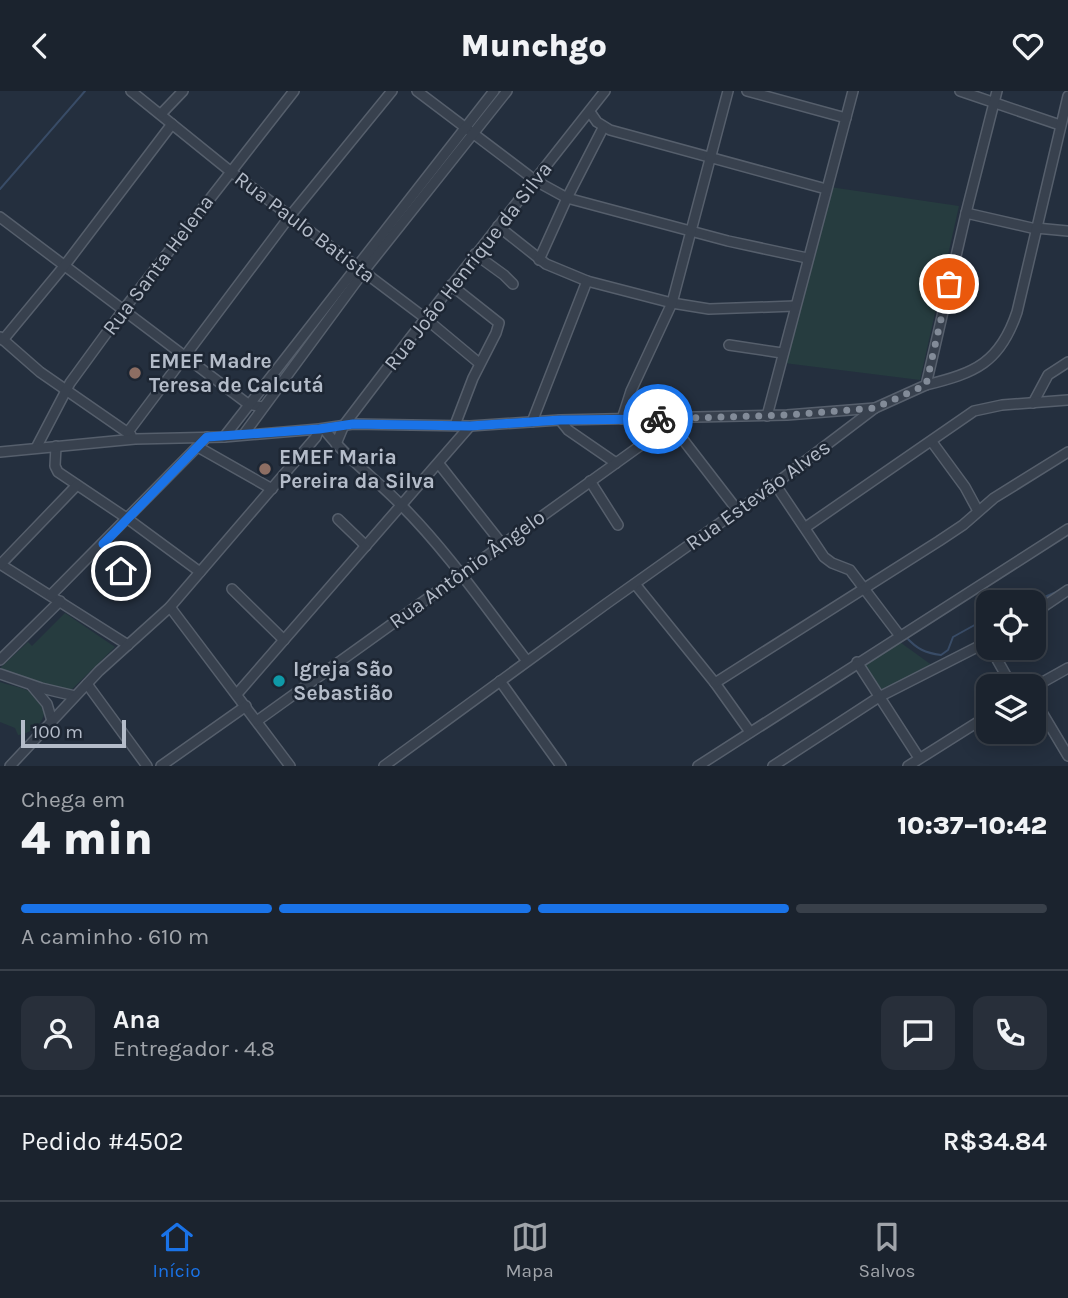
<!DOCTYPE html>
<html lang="pt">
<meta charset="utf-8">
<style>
:root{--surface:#1b232e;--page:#282f3a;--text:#f1f3f6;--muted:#a0a4aa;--line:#39404a;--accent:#1a73e8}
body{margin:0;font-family:Karla,sans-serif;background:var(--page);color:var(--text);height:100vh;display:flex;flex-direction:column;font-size:26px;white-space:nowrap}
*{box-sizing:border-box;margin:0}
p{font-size:23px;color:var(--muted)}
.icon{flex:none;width:38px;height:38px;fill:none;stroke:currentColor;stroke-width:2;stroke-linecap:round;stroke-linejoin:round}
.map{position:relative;height:675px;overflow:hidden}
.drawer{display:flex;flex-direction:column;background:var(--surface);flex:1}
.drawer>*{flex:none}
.tools{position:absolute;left:976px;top:499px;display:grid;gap:14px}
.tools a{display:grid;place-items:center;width:70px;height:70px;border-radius:14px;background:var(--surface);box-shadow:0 4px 18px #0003,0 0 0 2px var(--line);font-size:35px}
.scale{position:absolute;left:21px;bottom:18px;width:105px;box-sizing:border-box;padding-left:7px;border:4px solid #b4bcc9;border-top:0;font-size:19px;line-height:24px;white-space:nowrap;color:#b4bcc9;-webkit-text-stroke:5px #1d2633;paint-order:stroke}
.pin{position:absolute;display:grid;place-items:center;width:60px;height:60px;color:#fff;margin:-30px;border:4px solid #fff;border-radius:50%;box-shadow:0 2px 7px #0007}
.courier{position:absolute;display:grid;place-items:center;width:70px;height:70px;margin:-35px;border:5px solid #1a73e8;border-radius:50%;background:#fff;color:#222;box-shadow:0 2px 9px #0007}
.overview em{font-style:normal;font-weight:800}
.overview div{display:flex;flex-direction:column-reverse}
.overview{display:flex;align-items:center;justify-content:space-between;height:119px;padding:0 21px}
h1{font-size:46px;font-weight:800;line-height:52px}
.bar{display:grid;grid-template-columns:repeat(4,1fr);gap:10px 7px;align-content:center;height:84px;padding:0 21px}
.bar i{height:9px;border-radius:5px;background:var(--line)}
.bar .current{background:var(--accent)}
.bar p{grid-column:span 4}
.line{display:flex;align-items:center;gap:18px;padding:0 21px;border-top:2px solid var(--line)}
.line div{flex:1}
.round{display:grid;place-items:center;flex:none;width:74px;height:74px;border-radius:14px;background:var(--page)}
header{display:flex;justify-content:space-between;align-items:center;height:91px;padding:0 21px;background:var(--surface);font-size:32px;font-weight:800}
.menu{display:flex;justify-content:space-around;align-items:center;height:98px;border-top:2px solid var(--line);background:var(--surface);font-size:19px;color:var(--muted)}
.menu a{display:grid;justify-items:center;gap:4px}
.menu .current{color:var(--accent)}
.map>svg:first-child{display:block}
.green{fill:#263c3f}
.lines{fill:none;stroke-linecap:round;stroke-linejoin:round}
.stream{stroke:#394c67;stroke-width:2}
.minor-casing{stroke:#565f6c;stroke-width:12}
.minor{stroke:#38414e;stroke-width:9}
.done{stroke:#828b98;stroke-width:7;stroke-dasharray:0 12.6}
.route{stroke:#1a73e8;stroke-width:9}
.education-dot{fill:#8d6e63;stroke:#1d2633;stroke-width:2.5}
.culture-dot{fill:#0f9aa8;stroke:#1d2633;stroke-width:2.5}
.labels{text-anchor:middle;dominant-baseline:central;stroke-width:5;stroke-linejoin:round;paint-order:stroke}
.street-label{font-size:21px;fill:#b4bcc9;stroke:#1d2633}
.poi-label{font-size:21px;font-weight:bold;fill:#b4bcc9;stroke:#1d2633;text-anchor:start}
</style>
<header><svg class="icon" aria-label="back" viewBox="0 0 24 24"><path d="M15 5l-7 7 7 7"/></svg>Munchgo<svg class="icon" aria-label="heart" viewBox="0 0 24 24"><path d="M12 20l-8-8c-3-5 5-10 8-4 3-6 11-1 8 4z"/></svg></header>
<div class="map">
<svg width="1068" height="675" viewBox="0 0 1068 675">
<rect width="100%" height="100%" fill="#242f3e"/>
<g class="green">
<polygon points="830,96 959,115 920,289 784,272"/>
<polygon points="65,522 115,556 67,603 0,583 0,577 28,551 32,555"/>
<polygon points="897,549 933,575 882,601 878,599 863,576 865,568"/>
<path d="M0,591C11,595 28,597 37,605C55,621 37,642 18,644L15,637L0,631Z"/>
</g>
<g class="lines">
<g class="stream">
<polyline points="0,98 85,0"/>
<polyline points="1033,511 1061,499"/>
<path d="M906,546C917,558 925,562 941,564L948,559L953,546L989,526"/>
</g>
<defs>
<g id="minor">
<polyline points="131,0 230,80 425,227 479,272"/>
<polyline points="417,0 536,90 567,107 728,150 807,167"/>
<polyline points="747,0 846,27"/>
<polyline points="960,0 1060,34"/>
<polyline points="590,21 597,31 610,39 826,98"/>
<polyline points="161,23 183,0"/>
<polyline points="966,122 1036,138"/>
<polyline points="0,126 248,313 262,316"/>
<polyline points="498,135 546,173 587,190 672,212 709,218 795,215"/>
<polyline points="1036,137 1068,140"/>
<polyline points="475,163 504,184 513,193"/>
<polyline points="539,169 567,107 603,37"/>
<polyline points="451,194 499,232 496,242 473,287 455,334"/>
<polyline points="0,246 40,281 131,344"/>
<polyline points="3,249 65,174 172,33"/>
<polyline points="729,254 782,262"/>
<path d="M926,294C975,282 1000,272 1017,221L1068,5"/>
<polyline points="1033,312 1048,284 1068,271"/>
<polyline points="767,325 853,0"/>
<polyline points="622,328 631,300 672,212 728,0"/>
<polyline points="560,329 568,339 616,372"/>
<polyline points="532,331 587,190"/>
<polyline points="671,333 738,420"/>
<path d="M324,338C346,367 376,388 401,414C448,461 486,517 527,570"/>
<polyline points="128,341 290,125 392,0"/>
<polyline points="244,343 364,180 507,0"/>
<polyline points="224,346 494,0"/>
<polyline points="932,351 965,396 978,420"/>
<polyline points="336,353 344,334 411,246 605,0"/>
<polyline points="56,355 55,375 58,381 128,428 200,481"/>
<polyline points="198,356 272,398"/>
<polyline points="36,357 70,292 124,218 294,0"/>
<polyline points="0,361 135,348 224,346 319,338 353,333 470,335 560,329 787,324 875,317"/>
<polyline points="439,373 502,453"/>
<polyline points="590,390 618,434"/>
<polyline points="775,393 824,466 832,472 850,479 900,545"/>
<polyline points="338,428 366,455"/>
<polyline points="806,436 974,320 1002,314 1068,309"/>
<polyline points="103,453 128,472 121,480"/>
<polyline points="0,473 128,554"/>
<polyline points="1,473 77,394"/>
<polyline points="635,493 715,592 750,641"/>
<polyline points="232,498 284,549"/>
<polyline points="51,504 207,346"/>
<polyline points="170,516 290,675"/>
<polyline points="1034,522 1068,499"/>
<polyline points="990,556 1012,595"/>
<polyline points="0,569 60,510"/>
<polyline points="857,571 919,667"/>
<polyline points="0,583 41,597 75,605"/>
<polyline points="500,590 561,675"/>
<polyline points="715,592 939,450 963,434 994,407 1068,361"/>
<polyline points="87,593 147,675"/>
<polyline points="32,595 47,613 52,630"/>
<polyline points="1034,596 1068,577"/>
<polyline points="237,603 470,335"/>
<polyline points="1034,608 1068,665"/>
<polyline points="257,630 676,329"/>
<polyline points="10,675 99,580 170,516 316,346 319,338"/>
<polyline points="161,675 246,615"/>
<polyline points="384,675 606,513 775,393 875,317 926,294 966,122 997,0"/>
<polyline points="698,675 1068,438"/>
<polyline points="773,675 879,606 989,550"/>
<polyline points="908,675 989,624"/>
</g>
</defs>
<use href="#minor" class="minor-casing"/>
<use href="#minor" class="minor"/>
</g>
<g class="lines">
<polyline class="done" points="658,328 787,324 875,317 926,294 949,193"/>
<polyline class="route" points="121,480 128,472 103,453 207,346 319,338 353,333 470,335 560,329 658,328"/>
</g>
<g class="education-dot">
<circle cx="135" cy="282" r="7"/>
<circle cx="265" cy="378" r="7"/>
</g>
<circle class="culture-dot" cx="279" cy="590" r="7"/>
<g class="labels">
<g class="street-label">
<text transform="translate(305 136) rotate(37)">Rua Paulo Batista</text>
<text transform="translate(158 174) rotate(-53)">Rua Santa Helena</text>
<text transform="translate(468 175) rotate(-52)">Rua João Henrique da Silva</text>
<text transform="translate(758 404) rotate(-36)">Rua Estevão Alves</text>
<text transform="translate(467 478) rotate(-36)">Rua Antônio Ângelo</text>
</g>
<g class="poi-label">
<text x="149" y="270">EMEF Madre<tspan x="149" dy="24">Teresa de Calcutá</tspan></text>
<text x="279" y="366">EMEF Maria<tspan x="279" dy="24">Pereira da Silva</tspan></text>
<text x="293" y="578">Igreja São<tspan x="293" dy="24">Sebastião</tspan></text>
</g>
</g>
</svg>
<div class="tools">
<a><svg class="icon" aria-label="locate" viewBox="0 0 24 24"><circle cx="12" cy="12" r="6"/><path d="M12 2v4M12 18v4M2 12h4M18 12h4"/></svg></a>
<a><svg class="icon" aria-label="layers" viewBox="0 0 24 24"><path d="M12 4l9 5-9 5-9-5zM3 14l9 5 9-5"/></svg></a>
</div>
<div class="scale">100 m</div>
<div class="pin" style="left:949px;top:193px;background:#ea580c"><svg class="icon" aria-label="bag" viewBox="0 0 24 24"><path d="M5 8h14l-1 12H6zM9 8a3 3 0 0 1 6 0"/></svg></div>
<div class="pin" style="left:121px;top:480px;background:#1f2937"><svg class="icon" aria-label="home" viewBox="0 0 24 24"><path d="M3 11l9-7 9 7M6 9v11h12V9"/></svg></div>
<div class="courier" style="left:658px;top:328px"><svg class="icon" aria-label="bike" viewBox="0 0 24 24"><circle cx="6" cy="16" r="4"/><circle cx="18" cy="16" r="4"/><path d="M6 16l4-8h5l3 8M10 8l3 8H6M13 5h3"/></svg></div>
</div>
<section class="drawer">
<div class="overview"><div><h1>4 min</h1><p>Chega em</p></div><em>10:37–10:42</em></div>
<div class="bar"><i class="current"></i><i class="current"></i><i class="current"></i><i></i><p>A caminho · 610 m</p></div>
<div class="line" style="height:126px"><a class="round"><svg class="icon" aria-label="person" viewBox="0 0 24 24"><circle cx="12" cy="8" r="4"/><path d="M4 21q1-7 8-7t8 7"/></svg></a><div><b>Ana</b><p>Entregador · 4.8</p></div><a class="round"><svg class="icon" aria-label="chat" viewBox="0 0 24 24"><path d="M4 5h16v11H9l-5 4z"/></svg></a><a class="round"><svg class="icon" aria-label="phone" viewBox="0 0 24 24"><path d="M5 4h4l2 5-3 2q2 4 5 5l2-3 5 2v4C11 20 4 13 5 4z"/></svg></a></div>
<div class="line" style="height:91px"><div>Pedido #4502</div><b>R$34.84</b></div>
</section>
<nav class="menu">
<a class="current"><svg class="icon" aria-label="home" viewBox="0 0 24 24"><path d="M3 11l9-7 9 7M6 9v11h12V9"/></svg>Início</a>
<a><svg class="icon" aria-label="map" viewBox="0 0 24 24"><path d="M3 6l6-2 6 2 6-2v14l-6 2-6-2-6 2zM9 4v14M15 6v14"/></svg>Mapa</a>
<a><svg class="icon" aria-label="saved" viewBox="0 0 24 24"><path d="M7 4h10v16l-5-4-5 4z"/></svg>Salvos</a>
</nav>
